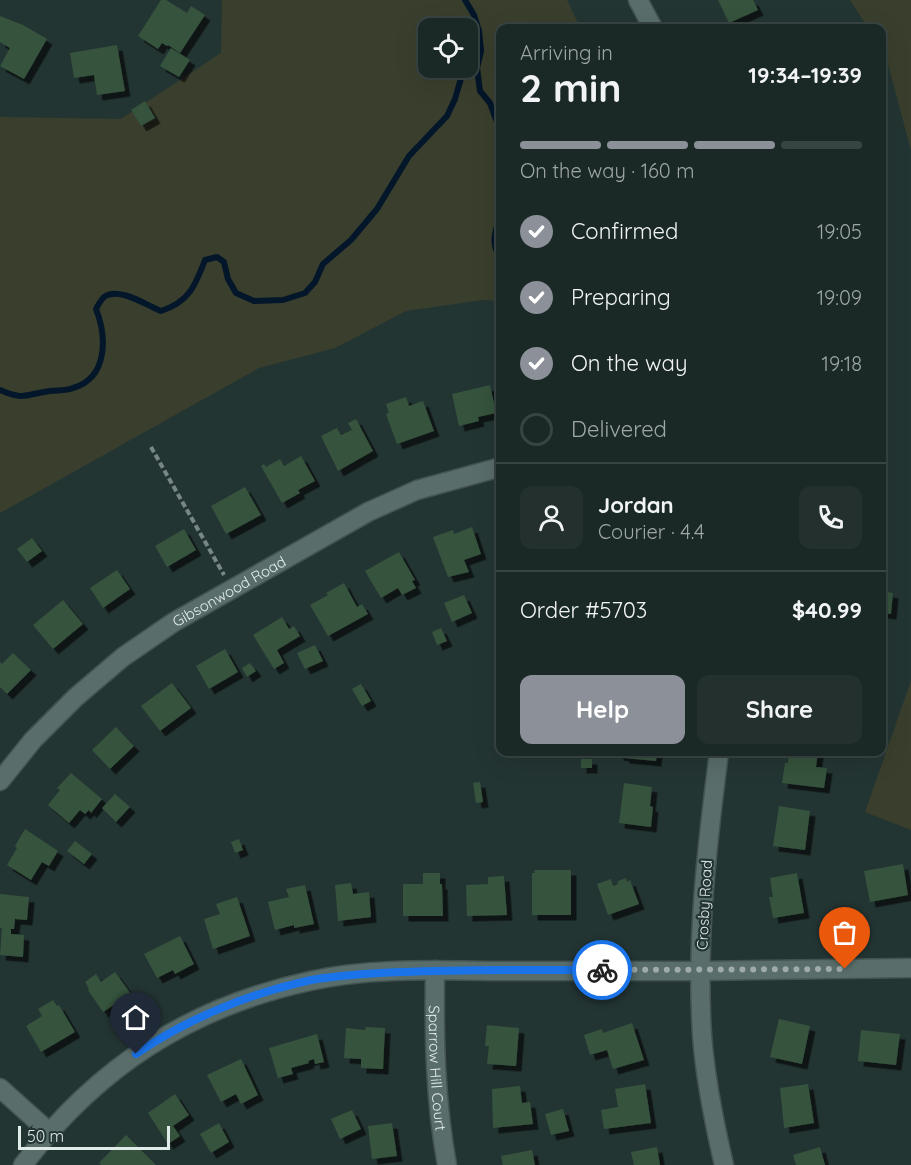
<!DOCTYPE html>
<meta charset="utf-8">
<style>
:root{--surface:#1a2826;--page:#23302e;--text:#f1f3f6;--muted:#9fa6a7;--line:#384443;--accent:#8c9099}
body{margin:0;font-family:Quicksand,sans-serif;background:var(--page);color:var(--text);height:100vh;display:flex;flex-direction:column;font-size:22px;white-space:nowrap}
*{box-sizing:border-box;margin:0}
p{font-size:20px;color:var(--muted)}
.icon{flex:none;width:33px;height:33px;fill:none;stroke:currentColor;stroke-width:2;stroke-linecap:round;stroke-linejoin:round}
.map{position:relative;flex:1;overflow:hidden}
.sheet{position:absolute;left:496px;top:24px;width:390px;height:732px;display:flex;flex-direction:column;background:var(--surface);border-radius:12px;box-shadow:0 6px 24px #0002,0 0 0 2px var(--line)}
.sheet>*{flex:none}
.tools{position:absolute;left:418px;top:18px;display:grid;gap:12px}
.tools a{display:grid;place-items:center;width:60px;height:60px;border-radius:12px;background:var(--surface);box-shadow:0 6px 24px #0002,0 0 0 2px var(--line);font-size:30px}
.scale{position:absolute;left:18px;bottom:15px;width:152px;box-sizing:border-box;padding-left:6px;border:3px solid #e0ebea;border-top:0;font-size:16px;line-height:21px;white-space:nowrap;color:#e0ebea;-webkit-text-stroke:4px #233533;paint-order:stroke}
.pin{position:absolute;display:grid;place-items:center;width:51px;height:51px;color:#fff;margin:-62px -26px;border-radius:50% 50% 50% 0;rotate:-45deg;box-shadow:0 0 6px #0007}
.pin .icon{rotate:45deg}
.courier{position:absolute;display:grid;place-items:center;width:60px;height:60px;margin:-30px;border:4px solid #1a73e8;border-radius:50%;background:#fff;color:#222;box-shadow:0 2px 8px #0007}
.summary em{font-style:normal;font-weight:800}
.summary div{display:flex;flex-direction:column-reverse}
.summary{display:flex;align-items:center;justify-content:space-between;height:102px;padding:0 24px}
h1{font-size:39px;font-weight:800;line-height:45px}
.bar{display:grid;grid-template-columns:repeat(4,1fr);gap:9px 6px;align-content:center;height:72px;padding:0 24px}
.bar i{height:8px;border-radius:4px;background:var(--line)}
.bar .on{background:var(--accent)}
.bar p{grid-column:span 4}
.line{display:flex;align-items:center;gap:15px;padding:0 24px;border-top:2px solid var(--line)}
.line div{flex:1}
.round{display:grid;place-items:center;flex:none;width:63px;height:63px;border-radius:12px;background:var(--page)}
ol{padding:0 24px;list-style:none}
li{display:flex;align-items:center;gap:18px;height:66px}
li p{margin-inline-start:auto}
li .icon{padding:6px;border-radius:50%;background:var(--accent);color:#fff;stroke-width:4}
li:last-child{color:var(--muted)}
li i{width:33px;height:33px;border:3px solid var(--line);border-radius:50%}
.cta{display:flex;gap:12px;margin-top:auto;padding:12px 24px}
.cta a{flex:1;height:69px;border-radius:12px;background:var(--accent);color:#fff;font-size:24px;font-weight:800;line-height:69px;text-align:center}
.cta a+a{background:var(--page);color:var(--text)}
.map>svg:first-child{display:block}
.green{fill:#3a3f2d;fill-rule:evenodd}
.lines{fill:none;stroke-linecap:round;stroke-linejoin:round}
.stream{stroke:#03162a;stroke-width:6}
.building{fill:#36523e;filter:url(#shadow)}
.street-casing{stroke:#425351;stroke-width:21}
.secondary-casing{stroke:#425351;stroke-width:21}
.path{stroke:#788785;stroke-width:4;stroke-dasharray:6 3;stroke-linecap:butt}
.street{stroke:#596d6a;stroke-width:18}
.secondary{stroke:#596d6a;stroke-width:18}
.done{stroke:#9eabaa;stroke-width:6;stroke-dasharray:0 10.8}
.route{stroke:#1a73e8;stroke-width:8}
.labels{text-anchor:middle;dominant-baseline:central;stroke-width:4.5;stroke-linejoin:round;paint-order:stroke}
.street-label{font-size:15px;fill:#e0ebea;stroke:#233533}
</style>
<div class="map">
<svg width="911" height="1165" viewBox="0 0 911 1165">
<defs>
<filter id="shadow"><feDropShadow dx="5.5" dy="5.5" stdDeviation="0" flood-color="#0009"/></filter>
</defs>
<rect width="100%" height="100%" fill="#233533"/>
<g class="green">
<path d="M222,0H567L578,23L576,28H501V301L483,300L406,311L335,348L259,368L0,513V117L121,119L221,53ZM429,28H468V68H429Z"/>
<polygon points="850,0 911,0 911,150 886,57 882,51 882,28 868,28"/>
<polygon points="911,681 911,830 865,812"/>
</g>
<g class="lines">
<g class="stream">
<polyline points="465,0 474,15 479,31 481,51 468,61"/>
<polyline points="481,51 477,68 480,91 490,103 501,133"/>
<polyline points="501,150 498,163 501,168"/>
<path d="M501,215C495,230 490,244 501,259"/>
<path d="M0,390C25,401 26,394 50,391C58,390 66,391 73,388C108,378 107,337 96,309C98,305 101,300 104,297C118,286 146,305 161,311C189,302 195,286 205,260L217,257L224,262L228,279L236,293L254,301L283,300L305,293L315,282L323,264L351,240L377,209L409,156L447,116L455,99L464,68"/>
</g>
</g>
<g class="building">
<polygon points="161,0 166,0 187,13 191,6 205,15 180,53 168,45 167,46 162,43 158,49 138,36"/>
<polygon points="718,0 753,0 758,10 729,23"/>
<polygon points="0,16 23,25 47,39 24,79 0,66 10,48 0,42"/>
<polygon points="117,45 125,91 97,95 94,75 74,78 70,53"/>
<polygon points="171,48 190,60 179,77 160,66"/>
<polygon points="145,101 155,118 141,126 131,110"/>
<polygon points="490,385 496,413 478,417 479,421 459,426 452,394"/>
<polygon points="406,397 409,406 423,401 434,431 397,444 386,414 389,413 386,404"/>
<polygon points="356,419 373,451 338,471 321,436 337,428 341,435 352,430 348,423"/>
<polygon points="301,456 315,481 298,490 300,493 282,503 261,466 264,464 266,467 280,459 284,466"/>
<polygon points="245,487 261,515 226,534 211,506"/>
<polygon points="472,527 481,554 464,560 469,572 448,577 433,537 453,530 454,534"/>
<polygon points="184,529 196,550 167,567 155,546"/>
<polygon points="32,538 42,551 27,562 17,549"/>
<polygon points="399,552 415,580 412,581 416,588 402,595 398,588 381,598 365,571"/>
<polygon points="117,570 130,589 103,608 90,588"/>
<polygon points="344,583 357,607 362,604 368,614 328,636 310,605 328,595 326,593"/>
<polygon points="882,591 893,593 891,614 882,613"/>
<polygon points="464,595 472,613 452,622 444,603"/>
<polygon points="63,600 83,624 53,649 33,625"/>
<polygon points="282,617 289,629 294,626 300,636 277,650 284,663 274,669 253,635"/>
<polygon points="441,628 447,641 437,645 432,632"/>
<polygon points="315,645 323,661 305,669 297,653"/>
<polygon points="225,649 238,672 209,689 196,666"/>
<polygon points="13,653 31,670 7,694 0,687 0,662 2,664"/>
<polygon points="250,663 256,671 247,677 242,668"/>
<polygon points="172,683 191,708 160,731 141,706"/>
<polygon points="361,684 371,701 362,706 352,689"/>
<polygon points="116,727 134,746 110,769 92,750"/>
<polygon points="618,752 657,752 656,761 624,758 624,756 618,755"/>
<polygon points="789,752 818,752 816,767 827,768 824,788 782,783 785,763 788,763"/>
<rect x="581" y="759" width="11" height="9"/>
<polygon points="71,773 102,799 91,813 89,810 85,814 80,810 69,823 48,805 60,790 57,788"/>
<polygon points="480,782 483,802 476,803 473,783"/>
<polygon points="624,783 652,787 650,806 653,807 651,827 619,823"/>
<polygon points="115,794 130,807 116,822 102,808"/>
<polygon points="779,806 810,811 805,850 773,846"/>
<polygon points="25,829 58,851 49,866 42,862 31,880 7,865 17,848 15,846"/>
<polygon points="239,839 243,850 235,853 231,842"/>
<polygon points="75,841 92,854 84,864 67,851"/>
<polygon points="903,864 908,895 870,902 864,871"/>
<polygon points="534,870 571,870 571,915 532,915 532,873 535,873"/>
<polygon points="423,873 440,873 440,884 442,884 443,916 403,916 403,884 423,884"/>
<polygon points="797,873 804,913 773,918 769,897 773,897 770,878"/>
<polygon points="504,876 507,915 467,916 466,885 488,884 488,877"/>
<polygon points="626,878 627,882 630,880 639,904 608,915 597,884 611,879 613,886 618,884 618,881"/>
<polygon points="351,883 353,894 369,892 371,917 338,921 335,885"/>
<polygon points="305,885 314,924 294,928 294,925 275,930 268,902 289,897 286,889"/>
<polygon points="0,894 29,897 27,920 15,919 14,929 11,929 11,934 24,935 23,957 0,955 2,928 0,928"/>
<polygon points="237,897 250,936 213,949 204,919 220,914 216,904"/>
<polygon points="180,936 194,964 175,974 173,970 157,978 144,954"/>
<polygon points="115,972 131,994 103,1012 88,990 89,989 85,982 96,974 101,982"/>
<polygon points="53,1000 57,1006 59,1005 75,1032 41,1052 26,1026 42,1016 38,1009"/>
<polygon points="779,1019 810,1026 802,1064 770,1057"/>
<polygon points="632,1023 644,1060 613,1069 607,1050 590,1055 584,1035 602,1029 603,1033"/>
<polygon points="487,1025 519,1028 516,1066 487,1064 489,1046 485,1046"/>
<polygon points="366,1027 385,1028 383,1069 361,1068 361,1059 344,1058 346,1028 365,1030"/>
<polygon points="861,1030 900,1034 896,1065 858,1061"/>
<polygon points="317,1034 324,1062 315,1064 314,1059 308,1061 309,1063 291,1068 293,1074 278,1078 269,1048"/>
<polygon points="241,1059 258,1095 241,1104 236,1094 221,1102 207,1075"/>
<polygon points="645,1084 651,1123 604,1129 601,1110 618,1107 615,1089"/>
<polygon points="808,1084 814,1123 784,1128 780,1088"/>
<polygon points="520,1086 522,1103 530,1102 533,1124 493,1128 492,1089"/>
<polygon points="175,1094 189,1115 173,1126 180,1136 168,1144 148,1113"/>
<polygon points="563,1109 569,1131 551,1135 545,1114"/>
<polygon points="352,1110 361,1129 340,1139 331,1119"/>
<polygon points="219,1123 229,1142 211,1153 200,1134"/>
<polygon points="392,1123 397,1156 372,1159 368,1126"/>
<polygon points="126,1135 156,1165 101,1165 99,1163"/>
<polygon points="657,1147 660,1165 634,1165 631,1152"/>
<polygon points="820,1147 825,1165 796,1165 793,1155"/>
<polygon points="532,1150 535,1165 503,1165 501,1156"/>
</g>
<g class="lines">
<defs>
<g id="street">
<path id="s1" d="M0,781L33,740L76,697L123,657L174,622L368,512L417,490L501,467"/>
<path id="s2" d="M435,970C434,1036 435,1100 447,1165"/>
<polyline points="700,971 911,968"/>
<polyline points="0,1088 48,1131"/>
</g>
<g id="secondary">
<polyline points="638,0 653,28"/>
<path d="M719,752C707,846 696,939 702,1034C705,1079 714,1122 724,1165"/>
<path d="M23,1165C97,1067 190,1007 310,981C367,968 429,970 487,971C558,971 629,971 700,971"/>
</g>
</defs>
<use href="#street" class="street-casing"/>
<use href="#secondary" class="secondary-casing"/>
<polyline class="path" points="151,447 224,575"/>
<use href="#street" class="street"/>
<use href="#secondary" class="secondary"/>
</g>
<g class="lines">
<polyline class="done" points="602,970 845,969"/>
<path class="route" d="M136,1054C188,1018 251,993 311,980C341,975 372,973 402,972C468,969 535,970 602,970"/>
</g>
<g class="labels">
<g class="street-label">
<text stroke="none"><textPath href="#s1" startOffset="300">Gibsonwood Road</textPath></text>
<text transform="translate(704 905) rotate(-87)">Crosby Road</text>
<text stroke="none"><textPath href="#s2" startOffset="98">Sparrow Hill Court</textPath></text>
</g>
</g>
</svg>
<div class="tools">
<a><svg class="icon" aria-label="locate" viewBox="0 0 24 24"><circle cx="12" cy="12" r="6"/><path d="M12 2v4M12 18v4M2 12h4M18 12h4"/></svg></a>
</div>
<div class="scale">50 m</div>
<div class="pin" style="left:845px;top:969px;background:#ea580c"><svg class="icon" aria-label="bag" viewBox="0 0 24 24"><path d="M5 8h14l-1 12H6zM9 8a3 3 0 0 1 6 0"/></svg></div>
<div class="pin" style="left:136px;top:1054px;background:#1f2937"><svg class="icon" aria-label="home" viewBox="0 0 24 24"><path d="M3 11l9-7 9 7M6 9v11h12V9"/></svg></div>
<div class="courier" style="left:602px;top:970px"><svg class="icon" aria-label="bike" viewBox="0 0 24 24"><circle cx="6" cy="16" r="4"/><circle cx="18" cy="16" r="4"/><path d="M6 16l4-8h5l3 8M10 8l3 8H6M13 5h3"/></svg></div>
<section class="sheet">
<div class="summary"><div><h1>2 min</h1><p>Arriving in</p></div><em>19:34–19:39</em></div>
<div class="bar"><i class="on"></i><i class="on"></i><i class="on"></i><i></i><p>On the way · 160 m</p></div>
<ol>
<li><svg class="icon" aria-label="check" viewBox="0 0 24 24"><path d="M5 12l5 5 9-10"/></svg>Confirmed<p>19:05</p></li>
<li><svg class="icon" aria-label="check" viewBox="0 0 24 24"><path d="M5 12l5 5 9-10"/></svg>Preparing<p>19:09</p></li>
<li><svg class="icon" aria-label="check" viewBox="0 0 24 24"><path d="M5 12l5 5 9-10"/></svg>On the way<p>19:18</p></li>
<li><i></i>Delivered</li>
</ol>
<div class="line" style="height:108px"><a class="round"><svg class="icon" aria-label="person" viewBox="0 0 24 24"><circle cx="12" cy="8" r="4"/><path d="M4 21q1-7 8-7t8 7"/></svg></a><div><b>Jordan</b><p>Courier · 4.4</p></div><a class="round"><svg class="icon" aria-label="phone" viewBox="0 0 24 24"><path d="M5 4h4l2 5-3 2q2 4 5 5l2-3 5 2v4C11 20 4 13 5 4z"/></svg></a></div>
<div class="line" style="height:78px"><div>Order #5703</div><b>$40.99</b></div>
<div class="cta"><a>Help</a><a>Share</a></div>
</section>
</div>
